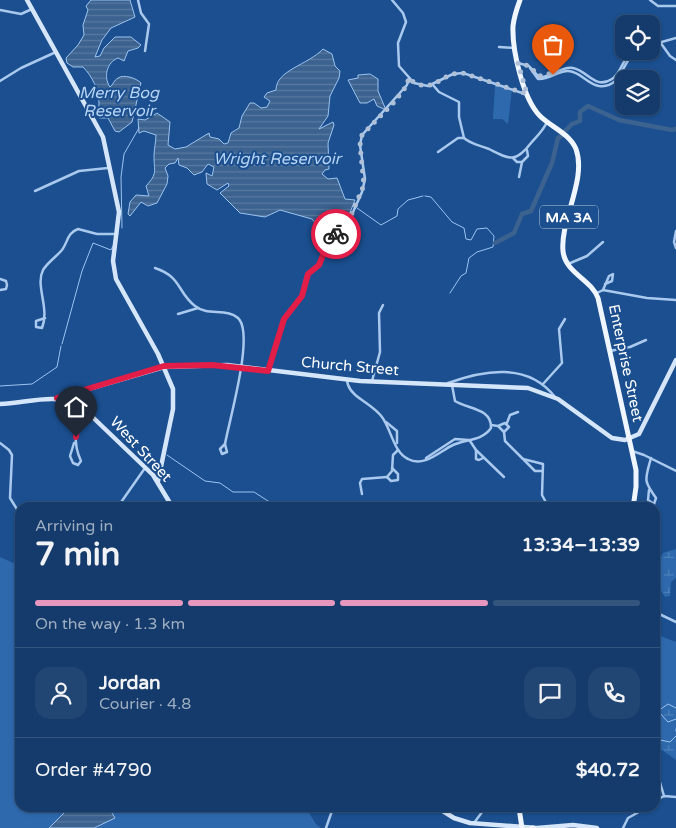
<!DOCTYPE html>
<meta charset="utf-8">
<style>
:root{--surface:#143b6b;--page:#214673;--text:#f1f3f6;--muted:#9dadc1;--line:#33557e;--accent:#e797bd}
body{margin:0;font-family:"Varela Round",sans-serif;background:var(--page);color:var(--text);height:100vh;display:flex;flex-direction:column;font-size:19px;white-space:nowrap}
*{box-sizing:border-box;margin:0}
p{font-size:16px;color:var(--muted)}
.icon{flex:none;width:28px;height:28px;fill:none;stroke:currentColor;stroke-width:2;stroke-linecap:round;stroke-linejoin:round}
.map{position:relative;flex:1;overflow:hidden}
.panel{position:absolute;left:15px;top:502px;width:645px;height:310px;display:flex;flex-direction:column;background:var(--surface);border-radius:15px;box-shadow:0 1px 4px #0004,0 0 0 1px var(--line)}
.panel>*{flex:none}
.buttons{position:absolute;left:615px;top:15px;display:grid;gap:10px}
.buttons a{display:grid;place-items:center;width:45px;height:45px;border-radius:10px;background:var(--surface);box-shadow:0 1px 4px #0004,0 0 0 1px var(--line);font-size:25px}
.pin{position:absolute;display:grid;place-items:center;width:42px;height:42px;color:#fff;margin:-51px -21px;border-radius:50% 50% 50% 0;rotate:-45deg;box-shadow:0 0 5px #0007}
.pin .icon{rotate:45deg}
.courier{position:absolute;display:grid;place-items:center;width:50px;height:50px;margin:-25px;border:4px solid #e11d48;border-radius:50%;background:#fff;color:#222;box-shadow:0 1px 6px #0007}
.head em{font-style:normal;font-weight:800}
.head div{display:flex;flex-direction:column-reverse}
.head{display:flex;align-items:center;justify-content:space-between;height:85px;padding:0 20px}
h1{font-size:32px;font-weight:800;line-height:38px}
.bar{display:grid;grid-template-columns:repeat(4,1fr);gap:8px 5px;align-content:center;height:60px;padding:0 20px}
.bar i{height:6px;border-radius:4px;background:var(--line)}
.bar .on{background:var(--accent)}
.bar p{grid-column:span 4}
.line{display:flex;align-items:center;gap:12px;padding:0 20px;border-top:1px solid var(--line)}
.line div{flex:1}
.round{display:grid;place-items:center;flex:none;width:52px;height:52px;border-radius:15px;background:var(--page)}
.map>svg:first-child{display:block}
.wetland{fill:url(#wetland-marsh)}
.park{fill:#2e69ad}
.water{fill:url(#water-rules);stroke:#9cc4f0}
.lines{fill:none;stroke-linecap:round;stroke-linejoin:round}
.stream{stroke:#9cc4f0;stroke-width:1}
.river{stroke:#3c6290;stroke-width:4.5}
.street{stroke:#a9c9ee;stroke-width:2.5}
.secondary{stroke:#d6e6fa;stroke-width:4.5}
.primary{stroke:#f0f6ff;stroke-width:5}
.done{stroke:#afc1d8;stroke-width:5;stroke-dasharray:0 9}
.route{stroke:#e11d48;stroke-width:6}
.labels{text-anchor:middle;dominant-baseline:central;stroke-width:4;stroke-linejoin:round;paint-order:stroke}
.shield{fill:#1b4f8f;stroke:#bbcadd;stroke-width:1}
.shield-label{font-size:14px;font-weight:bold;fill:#fff}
.street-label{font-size:15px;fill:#fff;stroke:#1b4f8f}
.water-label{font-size:16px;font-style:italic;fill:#b5d3f5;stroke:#1b4f8f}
</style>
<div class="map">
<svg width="676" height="828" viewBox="0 0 676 828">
<defs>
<pattern id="wetland-marsh" width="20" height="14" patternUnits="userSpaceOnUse" patternTransform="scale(1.25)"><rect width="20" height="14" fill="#2e69ad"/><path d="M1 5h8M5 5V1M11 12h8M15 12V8" fill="none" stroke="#4d80b9"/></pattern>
<pattern id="water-rules" width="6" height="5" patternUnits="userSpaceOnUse" patternTransform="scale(1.25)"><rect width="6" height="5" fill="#3c6290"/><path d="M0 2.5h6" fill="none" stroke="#597aa1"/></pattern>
</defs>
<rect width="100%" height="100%" fill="#1b4f8f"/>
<g class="wetland">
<path d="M676,549V578L671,582L670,596L665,597C655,583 655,568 663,553Z"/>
<polygon points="676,696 676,760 655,745 655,710"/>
</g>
<g class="park">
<polygon points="495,85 512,89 508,124 502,119 493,119"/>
<polygon points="0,557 20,566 20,808 69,808 49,828 0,828"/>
<polygon points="655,634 676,642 676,709 668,703 657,712 666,722 671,724 676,720 674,730 676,735 670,742 655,739"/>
<polygon points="109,808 306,808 316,824 321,828 94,828 114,818"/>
</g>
<g class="water">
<path d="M91,0H130L135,17L111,28L102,40L95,57L100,56L104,48L115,37H131L141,45L138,48L128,51L124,61L118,58C107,62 103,77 110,87C113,85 114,80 118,78C124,74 136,78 141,83L132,122L119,132L115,131L108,118H99C96,113 99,109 99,103C99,90 92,76 83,67H73L67,63L66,58L78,45L84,35L83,25L88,10L86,6Z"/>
<path d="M323,49L332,54L335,66L340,71L339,78L330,96L328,116L319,129L333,122L334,125L328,143L329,169L325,170L322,174L328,179L337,178L345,199L355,200L343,230C327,237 321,230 312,219L280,210L265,217L240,213L220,193L229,186L228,183L217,190L207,184L206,173L212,176L214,167L208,164L202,172L194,175L187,168L179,165L178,158L175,163L169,164L165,168L168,176L167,184L157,203L148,206L141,202L130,216L128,214L130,202L136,195L149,196L146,186C158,173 154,172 154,156C154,149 156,142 156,135L144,131L139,133L138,119L145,120L157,113L170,122L168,145L175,149L186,147L209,133L210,137L219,139L224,144L228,143L231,133L239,128L242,116L250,103H254L261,108L267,107L270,101L264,97L267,93L276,90C276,70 308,65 323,49Z"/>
<polygon points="370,74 378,79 378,91 386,110 377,106 374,99 367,103 360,103 348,80 358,78 358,75"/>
<polygon points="69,808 109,808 115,818 94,828 49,828"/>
</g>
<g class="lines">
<g class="stream">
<polyline points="425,196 431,197 452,222 464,228 466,239 471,240 477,229 487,228 494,236 493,247 477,252 469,258 466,273 461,276 450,293"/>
<polyline points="357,208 381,225 397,216 398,209 408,200 423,196"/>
<polyline points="122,228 121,177 124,154 139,128"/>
<polyline points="62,344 82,271 93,243 111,250 113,246"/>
<polyline points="0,386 32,384 57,367 61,346"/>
<polyline points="167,455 205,481 220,483 233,492 254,492 279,508"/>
<polyline points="676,708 668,704 658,711 668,722 676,719"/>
<polyline points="676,729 676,731"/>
<polyline points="655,739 670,742 676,736"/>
</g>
<g class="river">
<polyline points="565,131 572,124 580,121 580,112 588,106 619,120 672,130 676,129"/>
<polyline points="495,243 514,233 522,214 531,211 552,163 558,138 563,135"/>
</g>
<g class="street">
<polyline points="138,0 141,13 149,24 145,51"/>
<polyline points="392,0 403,13 406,22 398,43 399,66 414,83 428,86 453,74 463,73 525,94"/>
<polyline points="650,0 658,6 676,6"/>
<polyline points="0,10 21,14 32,9"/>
<polyline points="660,42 670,56 676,60"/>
<polyline points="651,45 676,38"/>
<polyline points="499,47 514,48"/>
<path d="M518,63L529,66L539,77C551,78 560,66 573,68C588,71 595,90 612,79C622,73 622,58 633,51"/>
<path d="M530,68L538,79C549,80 557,71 568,71C580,71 587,84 599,86C622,89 622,61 636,51"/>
<polyline points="0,81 21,68 56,52"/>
<polyline points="433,85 439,92 459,102 459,117 464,138 458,138 438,152"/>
<path d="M464,138C472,145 480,145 489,149C509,159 515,164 531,143C537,136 543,131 547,122"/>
<polyline points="513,158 517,162 522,162"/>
<polyline points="519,177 522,162 528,156 527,150"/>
<polyline points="35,191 79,171 108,168"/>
<polyline points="676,231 674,242 676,248"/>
<polyline points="568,264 587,256 603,242"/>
<path d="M155,268C182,277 177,292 195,306C207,316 227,308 238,318C255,333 229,421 225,444"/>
<polyline points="0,279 6,281 7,285 6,289 0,290"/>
<polyline points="603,290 609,276 613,274 612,281 605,284"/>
<polyline points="597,293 603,290 647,298 676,300"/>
<polyline points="178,314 198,308"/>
<path d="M45,318L36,321V327L42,328C50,308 35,286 43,270C48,262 56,257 62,250C68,242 67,233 78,229L97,234H117"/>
<polyline points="610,351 630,347 646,340"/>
<polyline points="269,370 284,319 301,296 306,276 319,265 331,240 345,230 362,192 365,179 360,145 362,135 407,85 409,78"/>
<path d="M347,379C347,389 354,395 362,400C369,405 377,410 382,417C391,429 394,453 408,459C424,468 440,451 453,445C466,439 482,441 491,428C492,408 467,409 455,401L452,385"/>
<polyline points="372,381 380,352 379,313 383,305"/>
<path d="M448,383C484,370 528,362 555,397"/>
<polyline points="543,384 562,363 559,329 565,319"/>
<polyline points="386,422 397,431 397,443"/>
<polyline points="507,423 510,415 518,412"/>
<polyline points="491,425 498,426 504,432 509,427 505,423 498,426"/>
<polyline points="504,432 505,441 523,459 543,464 542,495 549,508"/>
<polyline points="470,441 476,450"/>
<polyline points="0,443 9,450 12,455 10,498 20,514"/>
<path d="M74,443L70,456L73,463L78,465L81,461C73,444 74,425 85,409"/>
<polygon points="225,444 227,452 222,454 220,449"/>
<polyline points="632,451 644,455 676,471"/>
<polyline points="426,458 455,439 469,440"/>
<polyline points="483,458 479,460 476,459 476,450 504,477"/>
<polyline points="524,460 535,471 542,471"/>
<polyline points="387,477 392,471 393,455 398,450"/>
<polyline points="387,477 391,481 398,480 398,474 392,468"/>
<path d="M649,490L648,500L654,504L656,498C643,480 645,480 651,458"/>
<polyline points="362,494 360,483 362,479 387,477"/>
<polyline points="117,508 145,468"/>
<polyline points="655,612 676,622"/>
<polyline points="655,775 659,779 664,796"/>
<polyline points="655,801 664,796 676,797"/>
<polyline points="633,808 636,813"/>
<polyline points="474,823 485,808"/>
<polyline points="326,828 333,808"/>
<polyline points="623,828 628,818 646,808"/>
</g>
<g class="secondary">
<polyline points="27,0 103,137 119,212 113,261 116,279 158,354 173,389 173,409 158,481"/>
<polyline points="57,398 164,367 227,365 360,381 528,388 558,399 612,438 625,440 639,434 676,360"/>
<path d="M0,404C28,403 55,392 81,406L153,475L173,508"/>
<polyline points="438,808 454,818 470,823 537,828 573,825 597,828"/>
</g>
<g class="primary">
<path d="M520,0C517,8 514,17 513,26C512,50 523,99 540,116C551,127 569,133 576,149C587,179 560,221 563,251C565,273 591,279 598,298L636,470V487L633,508"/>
<polyline points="519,808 522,828"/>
<polyline points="532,828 533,828"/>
</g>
</g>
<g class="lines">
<path class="done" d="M336,234L346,227L364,185L360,145L362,135L395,101L408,84V78C434,98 439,72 463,73L527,94L518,63L529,66L539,76L552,73L553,75"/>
<polyline class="route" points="76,437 78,421 85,409 75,402 57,398 164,366 212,365 268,371 284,319 302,296 308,274 319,265 328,243 336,234"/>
</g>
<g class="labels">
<rect class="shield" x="540" y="205.5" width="58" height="23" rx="4"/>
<g class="shield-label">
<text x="569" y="217">MA 3A</text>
</g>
<g class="street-label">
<text transform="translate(626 363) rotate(78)">Enterprise Street</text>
<text transform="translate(350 366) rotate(5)">Church Street</text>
<text transform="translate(141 449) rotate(47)">West Street</text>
</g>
<g class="water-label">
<text x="119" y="93">Merry Bog<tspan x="119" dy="18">Reservoir</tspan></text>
<text x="277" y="159">Wright Reservoir</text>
</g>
</g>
</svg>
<div class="buttons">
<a><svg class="icon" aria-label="locate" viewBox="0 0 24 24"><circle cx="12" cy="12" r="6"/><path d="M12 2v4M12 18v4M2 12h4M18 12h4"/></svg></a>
<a><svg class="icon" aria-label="layers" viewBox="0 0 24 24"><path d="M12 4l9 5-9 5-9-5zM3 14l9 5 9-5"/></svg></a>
</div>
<div class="pin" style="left:553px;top:75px;background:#ea580c"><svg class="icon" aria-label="bag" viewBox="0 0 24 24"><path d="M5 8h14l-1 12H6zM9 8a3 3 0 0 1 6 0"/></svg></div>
<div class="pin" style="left:76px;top:437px;background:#1f2937"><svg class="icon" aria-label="home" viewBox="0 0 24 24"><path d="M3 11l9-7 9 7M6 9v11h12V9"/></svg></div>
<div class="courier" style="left:336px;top:234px"><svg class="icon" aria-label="bike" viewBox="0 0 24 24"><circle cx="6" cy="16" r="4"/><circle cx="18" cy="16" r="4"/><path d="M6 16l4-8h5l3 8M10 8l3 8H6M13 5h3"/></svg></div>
<section class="panel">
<div class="head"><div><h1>7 min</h1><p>Arriving in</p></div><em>13:34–13:39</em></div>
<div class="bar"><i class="on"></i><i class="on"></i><i class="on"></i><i></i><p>On the way · 1.3 km</p></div>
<div class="line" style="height:90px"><a class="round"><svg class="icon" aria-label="person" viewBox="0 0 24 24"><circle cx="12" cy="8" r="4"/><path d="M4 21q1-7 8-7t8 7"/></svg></a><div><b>Jordan</b><p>Courier · 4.8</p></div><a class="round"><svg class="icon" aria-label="chat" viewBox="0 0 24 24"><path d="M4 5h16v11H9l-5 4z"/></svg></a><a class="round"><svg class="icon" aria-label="phone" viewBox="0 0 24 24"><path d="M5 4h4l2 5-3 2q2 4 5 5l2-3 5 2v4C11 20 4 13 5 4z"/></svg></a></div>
<div class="line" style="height:65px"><div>Order #4790</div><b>$40.72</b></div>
</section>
</div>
